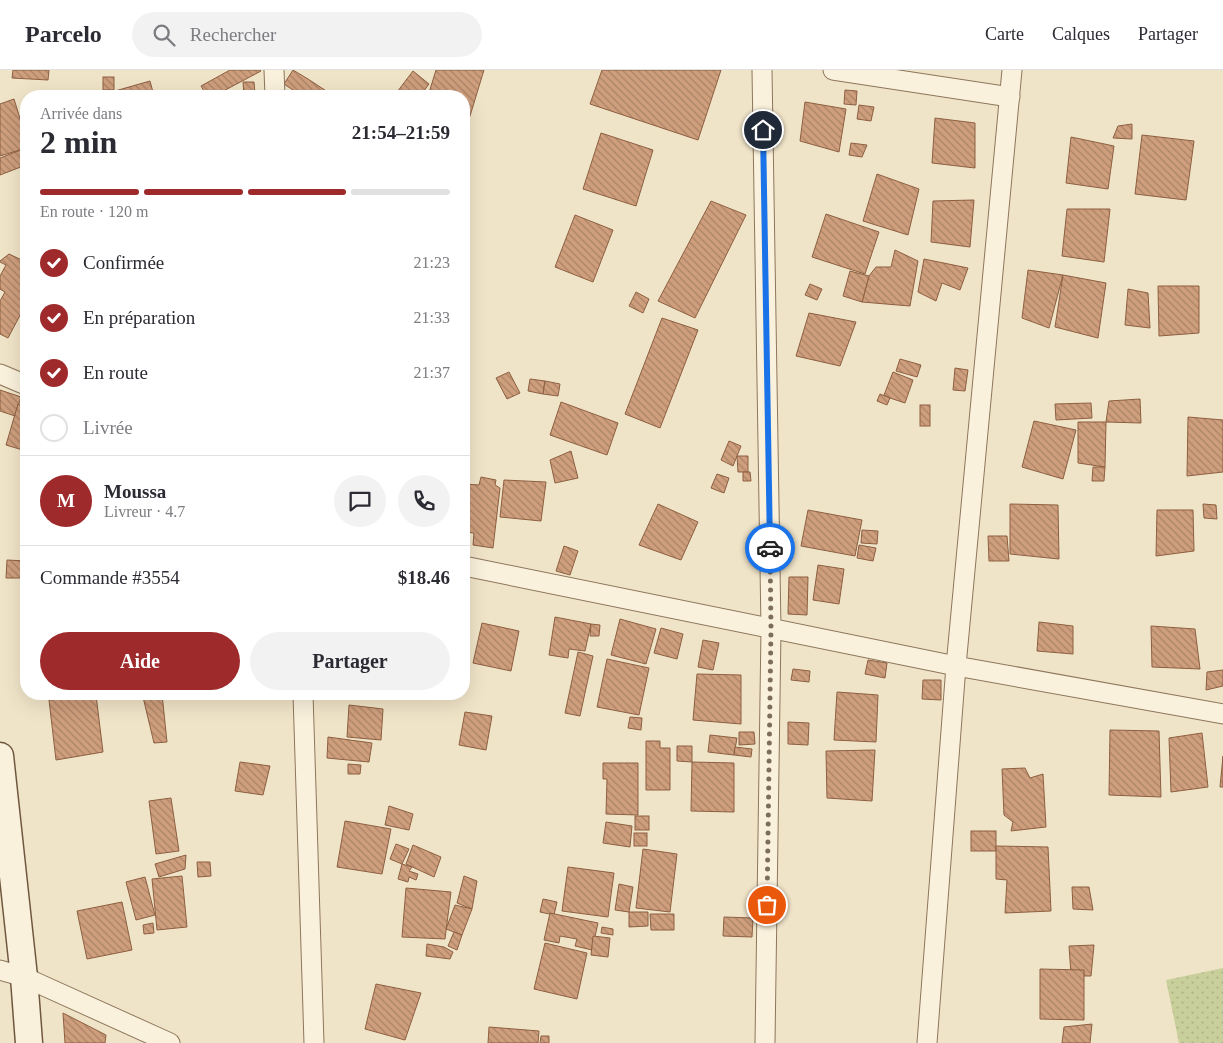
<!DOCTYPE html>
<html lang="fr">
<meta charset="utf-8">
<style>
:root{--surface:#fff;--page:#f2f2f3;--text:#2b2b33;--muted:#7c7c81;--line:#e1e1e2;--accent:#9e2a2b}
body{margin:0;font-family:"Times New Roman",serif;background:var(--page);color:var(--text);height:100vh;display:flex;flex-direction:column;font-size:19px;white-space:nowrap}
*{box-sizing:border-box;margin:0}
p{font-size:16px;color:var(--muted)}
.icon{flex:none;width:28px;height:28px;fill:none;stroke:currentColor;stroke-width:2;stroke-linecap:round;stroke-linejoin:round}
.map{position:relative;flex:1;overflow:hidden}
.details{position:absolute;left:20px;top:20px;width:450px;height:610px;display:flex;flex-direction:column;background:var(--surface);border-radius:20px;box-shadow:0 5px 20px #0002}
.details>*{flex:none}
.pin{position:absolute;display:grid;place-items:center;width:42px;height:42px;color:#fff;margin:-21px;border:2px solid #fff;border-radius:50%;box-shadow:0 1px 5px #0007}
.courier{position:absolute;display:grid;place-items:center;width:50px;height:50px;margin:-25px;border:4px solid #1a73e8;border-radius:50%;background:#fff;color:#222;box-shadow:0 1px 6px #0007}
.summary em{font-style:normal;font-weight:600}
.summary div{display:flex;flex-direction:column-reverse}
.summary{display:flex;align-items:center;justify-content:space-between;height:85px;padding:0 20px}
h1{font-size:32px;font-weight:600;line-height:38px}
.bar{display:grid;grid-template-columns:repeat(4,1fr);gap:8px 5px;align-content:center;height:60px;padding:0 20px}
.bar i{height:6px;border-radius:4px;background:var(--line)}
.bar .selected{background:var(--accent)}
.bar p{grid-column:span 4}
.line{display:flex;align-items:center;gap:12px;padding:0 20px;border-top:1px solid var(--line)}
.line div{flex:1}
.round{display:grid;place-items:center;flex:none;width:52px;height:52px;border-radius:26px;background:var(--page)}
ol{padding:0 20px;list-style:none}
li{display:flex;align-items:center;gap:15px;height:55px}
li p{margin-inline-start:auto}
li .icon{padding:5px;border-radius:50%;background:var(--accent);color:#fff;stroke-width:4}
li:last-child{color:var(--muted)}
li i{width:28px;height:28px;border:2px solid var(--line);border-radius:50%}
.primary-button{display:flex;gap:10px;margin-top:auto;padding:10px 20px}
.primary-button a{flex:1;height:58px;border-radius:30px;background:var(--accent);color:#fff;font-size:20px;font-weight:600;line-height:58px;text-align:center}
.primary-button a+a{background:var(--page);color:var(--text)}
header{display:flex;align-items:center;gap:30px;box-sizing:border-box;height:70px;padding:0 25px;background:var(--surface);border-bottom:1px solid var(--line)}
header strong{font-size:24px}
nav{display:flex;gap:28px;margin-inline-start:auto;font-size:18px}
.search{width:350px;height:45px;background:var(--page);display:flex;align-items:center;gap:12px;box-sizing:border-box;padding:0 18px;border-radius:28px;color:var(--muted);font-size:19px}
.map>svg:first-child{display:block}
.garden{fill:url(#garden-dots)}
.building{fill:url(#building-back-hatch);stroke:#8d5f41}
.lines{fill:none;stroke-linecap:round;stroke-linejoin:round}
.street-casing{stroke:#8d765c;stroke-width:21}
.secondary-casing{stroke:#6f573f;stroke-width:29}
.street{stroke:#faf1dc;stroke-width:19}
.secondary{stroke:#faf1dc;stroke-width:26}
.done{stroke:#7c6e5b;stroke-width:5;stroke-dasharray:0 9}
.route{stroke:#1a73e8;stroke-width:6}
</style>
<header>
<strong>Parcelo</strong>
<div class="search"><svg class="icon" aria-label="search" viewBox="0 0 24 24"><circle cx="10" cy="10" r="6"/><path d="M15 15l6 6"/></svg>Rechercher</div>
<nav><a>Carte</a><a>Calques</a><a>Partager</a></nav>
</header>
<div class="map">
<svg width="1223" height="973" viewBox="0 0 1223 973">
<defs>
<pattern id="garden-dots" width="8" height="8" patternUnits="userSpaceOnUse" patternTransform="scale(1.25)"><rect width="8" height="8" fill="#c9cf9b"/><path d="M2 2h.1M6 6h.1" fill="none" stroke="#aeb285" stroke-width="1.8" stroke-linecap="round"/></pattern>
<pattern id="building-back-hatch" width="6" height="6" patternUnits="userSpaceOnUse" patternTransform="scale(1.25)"><rect width="6" height="6" fill="#cf9f7d"/><path d="M-1 5l2 2M0 0l6 6M5-1l2 2" fill="none" stroke="#a98266"/></pattern>
</defs>
<rect width="100%" height="100%" fill="#f0e4c8"/>
<polygon class="garden" points="1223,898 1223,973 1179,973 1166,910"/>
<g class="building">
<polygon points="13,0 49,0 48,10 12,8"/>
<polygon points="230,0 260,0 261,1 214,26 207,26 201,16"/>
<polygon points="293,0 308,9 334,26 298,26 299,24 284,14"/>
<polygon points="436,0 484,0 466,59 464,59 464,26 428,26"/>
<polygon points="602,0 721,0 698,70 590,34"/>
<polygon points="413,1 429,14 420,26 394,26"/>
<rect x="103" y="7" width="11" height="13"/>
<polygon points="150,11 154,26 109,26 108,23"/>
<polygon points="243,12 254,12 255,24 244,25"/>
<polygon points="845,20 857,21 856,35 844,34"/>
<polygon points="14,29 26,68 26,78 0,86 0,34"/>
<polygon points="805,32 846,39 839,82 800,71"/>
<polygon points="859,35 874,37 871,51 857,49"/>
<polygon points="935,48 975,53 975,98 932,93"/>
<polygon points="1132,54 1132,69 1113,68 1118,56"/>
<polygon points="601,63 653,80 636,136 583,119"/>
<polygon points="1142,65 1194,71 1186,130 1135,124"/>
<polygon points="1071,67 1114,76 1108,119 1066,113"/>
<polygon points="851,73 867,75 862,87 849,85"/>
<polygon points="26,78 26,95 0,105 0,88"/>
<polygon points="877,104 919,119 908,165 863,151"/>
<polygon points="974,130 970,177 931,172 933,131"/>
<polygon points="711,131 746,145 695,248 658,231"/>
<polygon points="1067,139 1110,139 1104,192 1062,186"/>
<polygon points="826,144 879,162 865,204 812,187"/>
<polygon points="575,145 613,160 593,212 555,197"/>
<polygon points="895,180 918,191 910,236 862,232 869,206 876,197 891,197"/>
<polygon points="9,184 26,192 26,234 8,268 0,264 0,231 5,222 0,219 0,206 6,195 0,192 0,191"/>
<polygon points="924,189 968,198 960,220 942,213 936,231 918,222"/>
<polygon points="1028,200 1063,205 1049,258 1022,248"/>
<polygon points="850,201 869,206 862,232 843,226"/>
<polygon points="1063,205 1106,213 1098,268 1055,257"/>
<polygon points="810,214 822,219 817,230 805,225"/>
<polygon points="1158,216 1199,216 1199,263 1159,266"/>
<polygon points="1128,219 1148,223 1150,258 1125,255"/>
<polygon points="636,222 649,229 643,243 629,236"/>
<polygon points="809,243 856,252 840,296 796,286"/>
<polygon points="662,248 698,260 660,358 625,344"/>
<polygon points="900,289 921,295 917,307 896,301"/>
<polygon points="955,298 968,300 965,321 953,320"/>
<polygon points="509,302 520,323 507,329 496,308"/>
<polygon points="893,302 913,310 905,333 890,328 884,325"/>
<polygon points="530,309 545,311 543,324 528,321"/>
<polygon points="545,311 560,314 558,326 543,324"/>
<polygon points="0,320 21,327 15,346 0,341"/>
<polygon points="880,324 890,328 887,335 877,331"/>
<polygon points="1140,329 1141,353 1106,352 1109,331"/>
<polygon points="561,332 618,353 607,385 550,365"/>
<polygon points="1091,333 1092,348 1056,350 1055,334"/>
<polygon points="18,334 26,336 26,381 6,375"/>
<rect x="920" y="335" width="10" height="21"/>
<polygon points="1188,347 1223,350 1223,402 1187,406"/>
<polygon points="1034,351 1076,360 1063,409 1022,397"/>
<polygon points="1078,352 1106,352 1105,397 1078,393"/>
<polygon points="729,371 741,376 733,396 721,390"/>
<polygon points="571,381 578,408 555,413 550,390"/>
<polygon points="737,386 748,386 748,402 738,402"/>
<polygon points="1093,397 1105,397 1104,411 1092,411"/>
<polygon points="743,402 750,402 751,411 743,411"/>
<polygon points="717,404 729,408 724,423 711,418"/>
<polygon points="481,407 496,410 495,415 500,418 493,478 473,475 474,463 464,462 464,414 479,415"/>
<polygon points="504,410 546,412 541,451 500,447"/>
<polygon points="658,434 698,452 681,490 639,475"/>
<polygon points="1010,434 1058,435 1059,489 1010,484"/>
<polygon points="1203,434 1216,435 1217,449 1204,448"/>
<polygon points="808,440 862,450 855,486 801,476"/>
<polygon points="1157,440 1193,440 1194,481 1156,486"/>
<polygon points="862,460 878,461 877,474 861,473"/>
<polygon points="988,466 1007,466 1009,491 989,491"/>
<polygon points="859,475 876,478 873,491 857,488"/>
<polygon points="564,476 578,481 570,505 556,501"/>
<polygon points="7,490 26,491 26,533 23,508 6,508"/>
<polygon points="818,495 844,499 839,534 813,530"/>
<polygon points="789,507 808,507 807,545 788,544"/>
<polygon points="555,547 591,554 585,581 569,579 568,588 549,585"/>
<polygon points="620,549 656,559 646,594 611,585"/>
<polygon points="1039,552 1073,556 1073,584 1037,581"/>
<polygon points="482,553 519,561 511,601 473,593"/>
<polygon points="591,554 600,555 599,566 590,566"/>
<polygon points="1151,556 1195,559 1200,599 1152,597"/>
<polygon points="661,558 683,564 677,589 654,583"/>
<polygon points="703,570 719,573 713,600 698,597"/>
<polygon points="578,582 593,586 580,646 565,643"/>
<polygon points="607,589 649,598 639,645 597,637"/>
<polygon points="868,590 887,593 885,608 865,604"/>
<polygon points="793,599 810,601 809,612 791,610"/>
<polygon points="1223,600 1223,616 1206,620 1207,602"/>
<polygon points="697,604 741,605 741,654 693,650"/>
<polygon points="923,610 941,610 941,630 922,629"/>
<polygon points="837,622 878,625 876,672 834,670"/>
<polygon points="162,624 167,672 154,673 143,627"/>
<polygon points="96,625 103,682 56,690 49,630"/>
<polygon points="349,635 383,639 381,670 347,667"/>
<polygon points="465,642 492,646 486,680 459,675"/>
<polygon points="630,647 642,648 641,660 628,658"/>
<polygon points="788,652 809,653 808,675 788,674"/>
<polygon points="1110,660 1159,661 1161,727 1109,725"/>
<polygon points="739,662 754,662 755,674 739,675"/>
<polygon points="1202,663 1208,717 1171,722 1169,668"/>
<polygon points="710,665 737,668 734,685 708,682"/>
<polygon points="328,667 372,673 369,692 327,688"/>
<polygon points="646,671 660,671 660,678 670,678 670,720 646,720"/>
<polygon points="677,676 692,676 692,692 677,691"/>
<polygon points="735,677 752,679 751,687 734,685"/>
<polygon points="875,680 872,731 827,728 826,681"/>
<polygon points="1223,686 1223,717 1220,717"/>
<polygon points="240,692 270,696 263,725 235,721"/>
<polygon points="692,692 734,693 734,742 691,741"/>
<polygon points="603,693 638,693 638,745 606,744 607,709 603,709"/>
<polygon points="348,694 361,695 360,704 348,704"/>
<polygon points="1025,698 1030,708 1043,704 1046,757 1011,761 1013,752 1004,745 1002,699"/>
<polygon points="171,728 179,781 156,784 149,731"/>
<polygon points="389,736 413,744 409,760 385,755"/>
<rect x="635" y="746" width="14" height="14"/>
<polygon points="345,751 391,759 382,804 337,797"/>
<polygon points="606,752 632,756 630,777 603,773"/>
<rect x="971" y="761" width="25" height="20"/>
<rect x="634" y="763" width="13" height="13"/>
<polygon points="396,774 409,779 402,794 390,789"/>
<polygon points="413,775 441,787 434,807 406,794"/>
<polygon points="996,776 1048,777 1051,841 1005,843 1007,810 996,809"/>
<polygon points="643,779 677,784 670,842 636,838"/>
<polygon points="186,785 185,799 159,807 155,794"/>
<polygon points="197,792 210,792 211,806 198,807"/>
<polygon points="402,794 412,797 409,801 418,804 416,810 409,807 408,812 398,809"/>
<polygon points="568,797 614,803 608,847 562,841"/>
<polygon points="182,806 187,857 157,860 152,809"/>
<polygon points="464,806 477,811 472,839 457,833"/>
<polygon points="145,807 155,845 136,850 126,812"/>
<polygon points="619,814 633,817 629,842 615,840"/>
<polygon points="1072,817 1089,817 1093,840 1073,839"/>
<polygon points="406,818 451,822 445,869 402,867"/>
<polygon points="543,829 557,832 554,845 540,842"/>
<polygon points="122,832 132,880 87,889 77,841"/>
<polygon points="455,835 472,839 462,865 446,859"/>
<polygon points="629,842 648,842 648,856 629,857"/>
<polygon points="550,843 598,853 592,880 575,876 577,869 560,866 559,873 544,870"/>
<polygon points="650,844 674,844 674,860 651,860"/>
<polygon points="724,847 753,848 752,867 723,866"/>
<polygon points="153,853 154,863 144,864 143,855"/>
<polygon points="602,857 613,859 613,865 601,863"/>
<polygon points="454,862 462,865 457,880 448,876"/>
<polygon points="593,866 610,868 608,887 591,885"/>
<polygon points="545,873 587,883 577,929 534,919"/>
<polygon points="427,874 444,877 453,882 450,889 426,886"/>
<polygon points="1094,875 1091,906 1077,906 1071,904 1069,876"/>
<polygon points="1040,899 1084,900 1084,950 1040,949"/>
<polygon points="376,914 421,923 405,970 365,959"/>
<polygon points="63,943 106,965 105,973 65,973"/>
<polygon points="1092,954 1090,973 1062,973 1064,957"/>
<polygon points="489,957 539,961 538,973 488,973"/>
<polygon points="541,966 549,966 549,973 540,973"/>
</g>
<g class="lines">
<defs>
<g id="street">
<polyline points="274,0 275,26"/>
<polyline points="762,0 771,559 765,973"/>
<polyline points="833,0 1010,27"/>
<polyline points="0,304 26,315"/>
<polyline points="464,496 956,596 1223,644"/>
<polyline points="303,624 314,973"/>
<polyline points="0,900 24,907 170,973"/>
<polyline points="927,973 956,596 1012,0"/>
</g>
<polyline id="secondary" points="0,686 24,907 29,973"/>
</defs>
<use href="#street" class="street-casing"/>
<use href="#secondary" class="secondary-casing"/>
<use href="#street" class="street"/>
<use href="#secondary" class="secondary"/>
</g>
<g class="lines">
<polyline class="done" points="767,835 771,558 770,478"/>
<polyline class="route" points="763,60 770,478"/>
</g>
</svg>
<div class="pin" style="left:767px;top:835px;background:#ea580c"><svg class="icon" aria-label="bag" viewBox="0 0 24 24"><path d="M5 8h14l-1 12H6zM9 8a3 3 0 0 1 6 0"/></svg></div>
<div class="pin" style="left:763px;top:60px;background:#1f2937"><svg class="icon" aria-label="home" viewBox="0 0 24 24"><path d="M3 11l9-7 9 7M6 9v11h12V9"/></svg></div>
<div class="courier" style="left:770px;top:478px"><svg class="icon" aria-label="car" viewBox="0 0 24 24"><path d="M5 17H2v-5l4-1 3-4h7l3 4 3 1v5h-3M9 17h6M6 11h13"/><circle cx="7" cy="17" r="2"/><circle cx="17" cy="17" r="2"/></svg></div>
<section class="details">
<div class="summary"><div><h1>2 min</h1><p>Arrivée dans</p></div><em>21:54–21:59</em></div>
<div class="bar"><i class="selected"></i><i class="selected"></i><i class="selected"></i><i></i><p>En route · 120 m</p></div>
<ol>
<li><svg class="icon" aria-label="check" viewBox="0 0 24 24"><path d="M5 12l5 5 9-10"/></svg>Confirmée<p>21:23</p></li>
<li><svg class="icon" aria-label="check" viewBox="0 0 24 24"><path d="M5 12l5 5 9-10"/></svg>En préparation<p>21:33</p></li>
<li><svg class="icon" aria-label="check" viewBox="0 0 24 24"><path d="M5 12l5 5 9-10"/></svg>En route<p>21:37</p></li>
<li><i></i>Livrée</li>
</ol>
<div class="line" style="height:90px"><b class="round" style="background:var(--accent);color:#fff">M</b><div><b>Moussa</b><p>Livreur · 4.7</p></div><a class="round"><svg class="icon" aria-label="chat" viewBox="0 0 24 24"><path d="M4 5h16v11H9l-5 4z"/></svg></a><a class="round"><svg class="icon" aria-label="phone" viewBox="0 0 24 24"><path d="M5 4h4l2 5-3 2q2 4 5 5l2-3 5 2v4C11 20 4 13 5 4z"/></svg></a></div>
<div class="line" style="height:65px"><div>Commande #3554</div><b>$18.46</b></div>
<div class="primary-button"><a>Aide</a><a>Partager</a></div>
</section>
</div>
